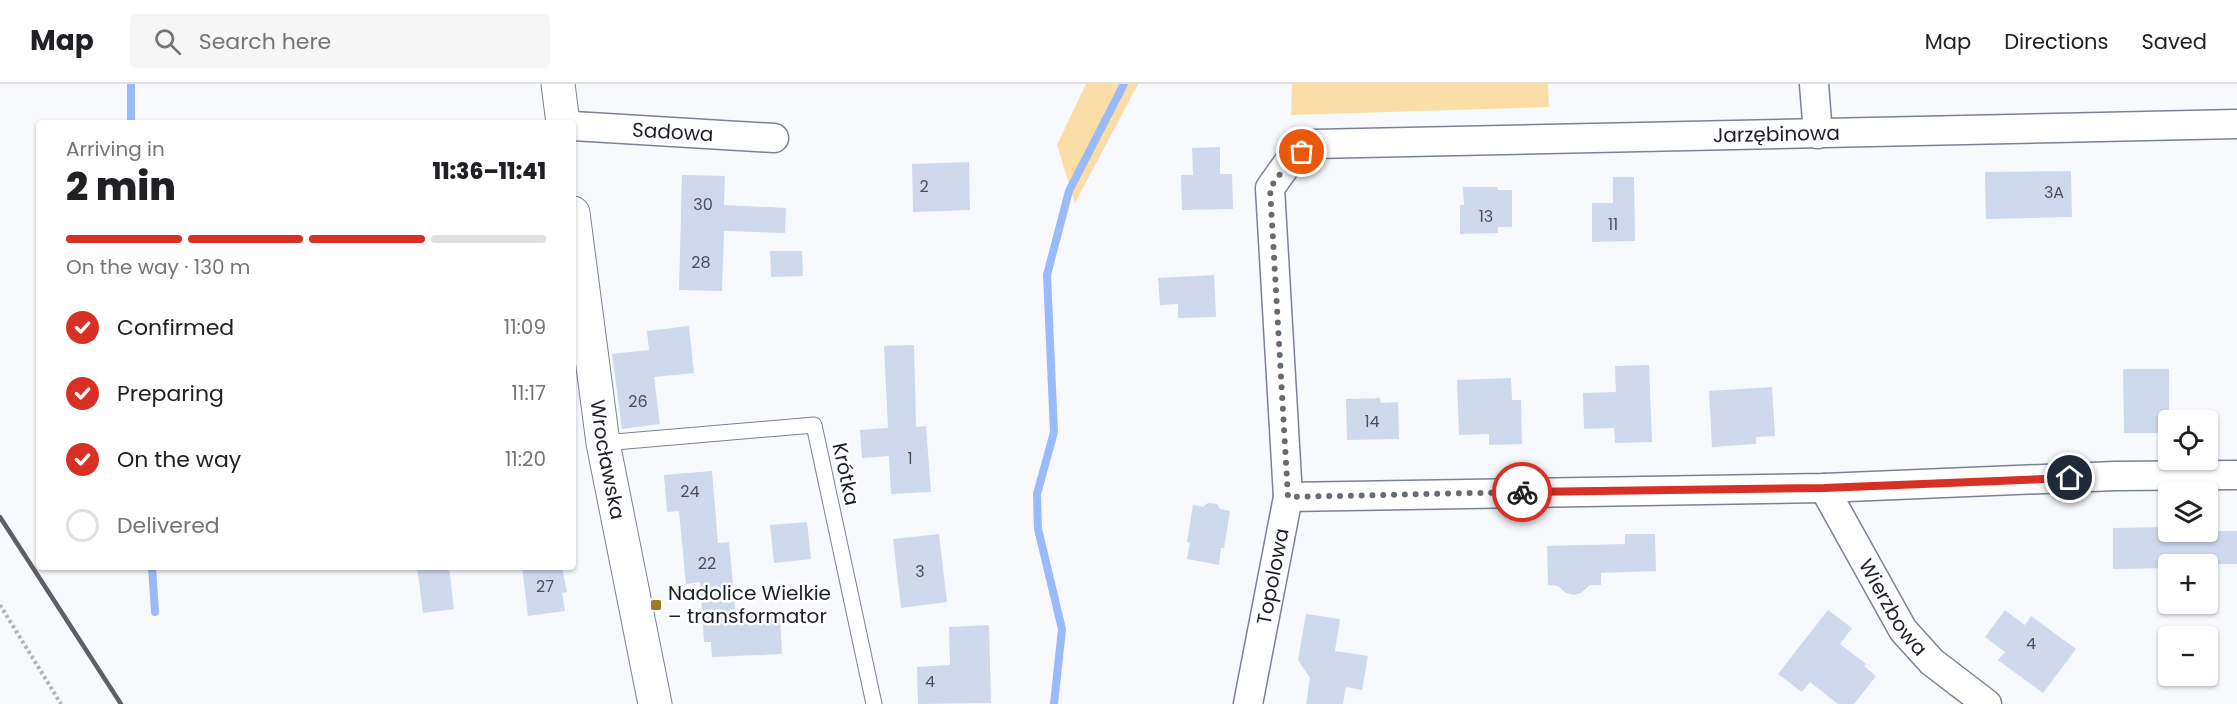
<!DOCTYPE html>
<meta charset="utf-8">
<style>
:root{--surface:#fff;--page:#f6f6f6;--text:#202124;--muted:#757577;--line:#e0e0e0;--accent:#d93025}
body{margin:0;font-family:Poppins,sans-serif;background:var(--page);color:var(--text);height:100vh;display:flex;flex-direction:column;font-size:22px;white-space:nowrap}
*{box-sizing:border-box;margin:0}
p{font-size:20px;color:var(--muted)}
.icon{flex:none;width:33px;height:33px;fill:none;stroke:currentColor;stroke-width:2;stroke-linecap:round;stroke-linejoin:round}
.map{position:relative;flex:1;overflow:hidden}
.drawer{position:absolute;left:36px;top:36px;width:540px;height:450px;display:flex;flex-direction:column;background:var(--surface);border-radius:6px;box-shadow:0 2px 4px #0004}
.drawer>*{flex:none}
.tools{position:absolute;left:2158px;top:326px;display:grid;gap:12px}
.tools a{display:grid;place-items:center;width:60px;height:60px;border-radius:6px;background:var(--surface);box-shadow:0 2px 4px #0004;font-size:30px}
.pin{position:absolute;display:grid;place-items:center;width:51px;height:51px;color:#fff;margin:-26px;border:3px solid #fff;border-radius:50%;box-shadow:0 2px 6px #0007}
.courier{position:absolute;display:grid;place-items:center;width:60px;height:60px;margin:-30px;border:4px solid #d93025;border-radius:50%;background:#fff;color:#222;box-shadow:0 2px 8px #0007}
.head em{font-style:normal;font-weight:800}
.head div{display:flex;flex-direction:column-reverse}
.head{display:flex;align-items:center;justify-content:space-between;height:102px;padding:0 30px}
h1{font-size:39px;font-weight:800;line-height:45px}
.bar{display:grid;grid-template-columns:repeat(4,1fr);gap:9px 6px;align-content:center;height:72px;padding:0 30px}
.bar i{height:8px;border-radius:4px;background:var(--line)}
.bar .on{background:var(--accent)}
.bar p{grid-column:span 4}
ol{padding:0 30px;list-style:none}
li{display:flex;align-items:center;gap:18px;height:66px}
li p{margin-inline-start:auto}
li .icon{padding:6px;border-radius:50%;background:var(--accent);color:#fff;stroke-width:4}
li:last-child{color:var(--muted)}
li i{width:33px;height:33px;border:3px solid var(--line);border-radius:50%}
header{display:flex;align-items:center;gap:36px;box-sizing:border-box;height:84px;padding:0 30px;background:var(--surface);border-bottom:2px solid var(--line)}
header strong{font-size:28px}
nav{display:flex;gap:33px;margin-inline-start:auto;font-size:21px}
.search{width:420px;height:54px;background:var(--page);display:flex;align-items:center;gap:15px;box-sizing:border-box;padding:0 21px;border-radius:6px;color:var(--muted);font-size:22px}
.map>svg:first-child{display:block}
.green{fill:#fbdea5}
.lines{fill:none;stroke-linecap:round;stroke-linejoin:round}
.stream{stroke:#99bbfb;stroke-width:8}
.building{fill:#cfd9ed}
.lane-casing{stroke:#798394;stroke-width:17}
.street-casing{stroke:#798394;stroke-width:31}
.secondary-casing{stroke:#798394;stroke-width:35}
.path{stroke:#b0b2b7;stroke-width:4;stroke-dasharray:3 3;stroke-linecap:butt}
.lane{stroke:#fff;stroke-width:15}
.street{stroke:#fff;stroke-width:28}
.secondary{stroke:#fff;stroke-width:33}
.rail{stroke:#5d6066;stroke-width:4.5}
.done{stroke:#696b71;stroke-width:6;stroke-dasharray:0 10.8}
.route{stroke:#d93025;stroke-width:8}
.poi-dot{fill:#9d7924;stroke:#fff;stroke-width:2}
.labels{text-anchor:middle;dominant-baseline:central;stroke-width:5;stroke-linejoin:round;paint-order:stroke}
.number-label{font-size:16px;fill:#494e58}
.street-label{font-size:20px;fill:#1c1f26;stroke:#fff}
.poi-label{font-size:20px;fill:#1c1f26;stroke:#fff;text-anchor:start}
</style>
<header>
<strong>Map</strong>
<div class="search"><svg class="icon" aria-label="search" viewBox="0 0 24 24"><circle cx="10" cy="10" r="6"/><path d="M15 15l6 6"/></svg>Search here</div>
<nav><a>Map</a><a>Directions</a><a>Saved</a></nav>
</header>
<div class="map">
<svg width="2237" height="620" viewBox="0 0 2237 620">
<rect width="100%" height="100%" fill="#f7f9fd"/>
<g class="green">
<polygon points="1086,0 1138,0 1075,119 1057,61"/>
<polygon points="1292,0 1548,0 1549,23 1291,31"/>
</g>
<g class="lines">
<g class="stream">
<polyline points="131,39 131,0"/>
<polyline points="152,483 155,528"/>
<polyline points="1054,620 1062,545 1038,445 1037,410 1054,348 1047,191 1069,107 1124,0"/>
</g>
</g>
<g class="building">
<polygon points="1220,63 1220,90 1232,90 1233,125 1182,126 1181,91 1193,91 1192,64"/>
<polygon points="969,78 970,126 913,128 912,80"/>
<polygon points="2071,87 2072,133 1986,135 1985,88"/>
<polygon points="682,91 725,92 724,121 786,124 785,149 724,147 722,207 679,206"/>
<polygon points="1613,93 1634,93 1635,157 1592,158 1592,119 1613,119"/>
<polygon points="1463,103 1497,103 1498,106 1512,106 1512,143 1498,143 1498,149 1460,150 1460,121 1464,121"/>
<polygon points="770,167 802,167 803,192 771,193"/>
<polygon points="1214,191 1216,233 1178,234 1178,220 1160,221 1158,194"/>
<polygon points="689,242 694,289 654,293 660,340 622,345 612,270 649,266 647,247"/>
<polygon points="914,261 916,343 926,342 931,408 891,410 889,372 862,374 860,346 888,344 884,262"/>
<polygon points="1649,281 1652,358 1615,359 1614,344 1584,345 1583,309 1616,308 1615,282"/>
<polygon points="2123,285 2169,285 2169,349 2124,349"/>
<polygon points="1511,294 1512,316 1521,316 1522,360 1489,361 1489,350 1459,351 1457,296"/>
<polygon points="1772,303 1775,352 1756,353 1756,360 1712,363 1709,307"/>
<polygon points="1380,314 1381,319 1398,318 1399,355 1347,356 1346,315"/>
<polygon points="712,387 718,459 729,458 736,532 780,530 782,570 712,573 711,558 704,558 700,498 686,500 679,427 667,428 664,391"/>
<polygon points="1208,419 1217,420 1220,425 1230,427 1224,464 1221,464 1219,481 1187,475 1190,459 1187,458 1193,421 1203,423"/>
<polygon points="807,438 811,475 774,479 770,441"/>
<polygon points="2169,443 2169,447 2237,447 2237,480 2169,480 2169,484 2113,485 2113,444"/>
<polygon points="939,450 947,518 901,524 893,455"/>
<polygon points="1625,450 1655,450 1656,487 1601,489 1601,501 1590,501 1581,509 1574,511 1566,509 1558,502 1548,501 1547,462 1625,460"/>
<polygon points="417,483 449,483 454,525 423,529"/>
<polygon points="522,483 562,483 567,508 562,509 565,527 528,532"/>
<polygon points="1828,526 1852,544 1840,560 1866,580 1864,582 1876,592 1854,620 1838,620 1810,598 1802,608 1778,590"/>
<polygon points="2005,526 2025,541 2031,532 2076,565 2043,609 1998,576 2005,568 1985,553"/>
<polygon points="1306,530 1340,535 1335,567 1368,572 1362,606 1346,603 1343,620 1306,620 1310,594 1298,576"/>
<polygon points="989,541 991,619 918,620 917,583 950,581 949,543"/>
</g>
<g class="lines">
<defs>
<polyline id="lane" points="603,359 814,341 874,620"/>
<g id="street">
<polyline points="1814,0 1818,50"/>
<path id="s1" d="M573,42L774,54"/>
<path id="s2" d="M1824,404L1903,546L1932,578L1987,620"/>
<polyline points="1288,413 1824,404 2115,392 2237,391"/>
<path id="s3" d="M1248,620L1288,413L1270,104L1290,76L1314,60L2237,40"/>
</g>
<g id="secondary">
<polyline points="558,0 563,39"/>
<path id="s4" d="M573,129L603,359L655,620"/>
</g>
</defs>
<use href="#lane" class="lane-casing"/>
<use href="#street" class="street-casing"/>
<use href="#secondary" class="secondary-casing"/>
<polyline class="path" points="0,521 61,620"/>
<use href="#lane" class="lane"/>
<use href="#street" class="street"/>
<use href="#secondary" class="secondary"/>
<polyline class="rail" points="0,433 121,620"/>
</g>
<g class="lines">
<polyline class="done" points="1302,68 1290,76 1270,104 1288,413 1522,408"/>
<polyline class="route" points="1522,408 1824,404 2070,394"/>
</g>
<rect class="poi-dot" x="650" y="515" width="12" height="12" rx="3"/>
<g class="labels">
<g class="number-label">
<text x="924" y="102">2</text>
<text x="2054" y="108">3A</text>
<text x="703" y="120">30</text>
<text x="1486" y="132">13</text>
<text x="1613" y="140">11</text>
<text x="701" y="178">28</text>
<text x="638" y="317">26</text>
<text x="1372" y="337">14</text>
<text x="910" y="374">1</text>
<text x="690" y="407">24</text>
<text x="707" y="479">22</text>
<text x="920" y="487">3</text>
<text x="545" y="502">27</text>
<text x="2031" y="559">4</text>
<text x="930" y="597">4</text>
</g>
<g class="street-label">
<text stroke="none"><textPath href="#s1" startOffset="100">Sadowa</textPath></text>
<text stroke="none"><textPath href="#s3" startOffset="1046">Jarzębinowa</textPath></text>
<text stroke="none"><textPath href="#s4" startOffset="249">Wrocławska</textPath></text>
<text transform="translate(846 390) rotate(78)">Krótka</text>
<text stroke="none"><textPath href="#s3" startOffset="130">Topolowa</textPath></text>
<text stroke="none"><textPath href="#s2" startOffset="138">Wierzbowa</textPath></text>
</g>
<g class="poi-label">
<text x="668" y="509">Nadolice Wielkie<tspan x="668" dy="23">– transformator</tspan></text>
</g>
</g>
</svg>
<div class="tools">
<a><svg class="icon" aria-label="locate" viewBox="0 0 24 24"><circle cx="12" cy="12" r="6"/><path d="M12 2v4M12 18v4M2 12h4M18 12h4"/></svg></a>
<a><svg class="icon" aria-label="layers" viewBox="0 0 24 24"><path d="M12 4l9 5-9 5-9-5zM3 14l9 5 9-5"/></svg></a>
<a>+</a>
<a>−</a>
</div>
<div class="pin" style="left:1302px;top:68px;background:#ea580c"><svg class="icon" aria-label="bag" viewBox="0 0 24 24"><path d="M5 8h14l-1 12H6zM9 8a3 3 0 0 1 6 0"/></svg></div>
<div class="pin" style="left:2070px;top:394px;background:#1f2937"><svg class="icon" aria-label="home" viewBox="0 0 24 24"><path d="M3 11l9-7 9 7M6 9v11h12V9"/></svg></div>
<div class="courier" style="left:1522px;top:408px"><svg class="icon" aria-label="bike" viewBox="0 0 24 24"><circle cx="6" cy="16" r="4"/><circle cx="18" cy="16" r="4"/><path d="M6 16l4-8h5l3 8M10 8l3 8H6M13 5h3"/></svg></div>
<section class="drawer">
<div class="head"><div><h1>2 min</h1><p>Arriving in</p></div><em>11:36–11:41</em></div>
<div class="bar"><i class="on"></i><i class="on"></i><i class="on"></i><i></i><p>On the way · 130 m</p></div>
<ol>
<li><svg class="icon" aria-label="check" viewBox="0 0 24 24"><path d="M5 12l5 5 9-10"/></svg>Confirmed<p>11:09</p></li>
<li><svg class="icon" aria-label="check" viewBox="0 0 24 24"><path d="M5 12l5 5 9-10"/></svg>Preparing<p>11:17</p></li>
<li><svg class="icon" aria-label="check" viewBox="0 0 24 24"><path d="M5 12l5 5 9-10"/></svg>On the way<p>11:20</p></li>
<li><i></i>Delivered</li>
</ol>
</section>
</div>
